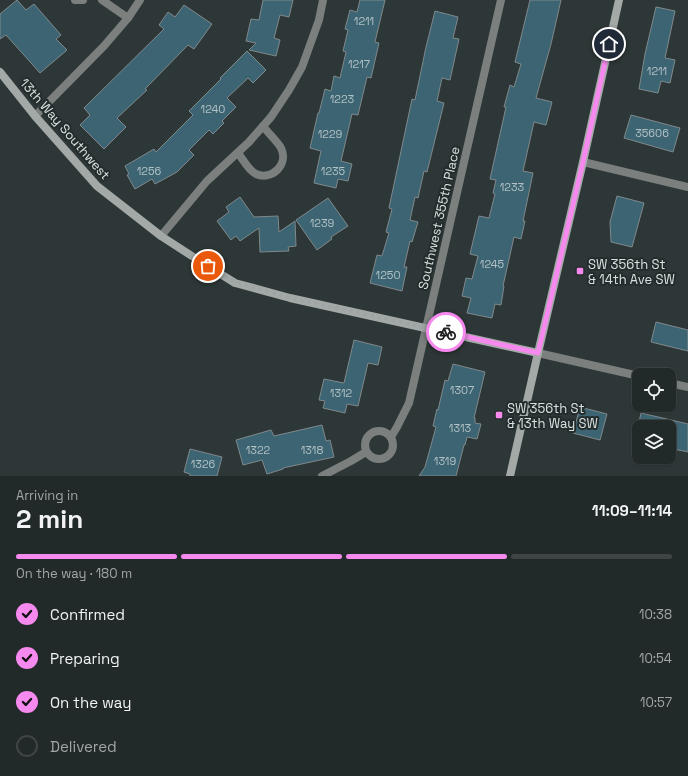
<!DOCTYPE html>
<meta charset="utf-8">
<style>
:root{--surface:#222929;--page:#2a3131;--text:#f1f3f6;--muted:#a2a6a8;--line:#3f4546;--accent:#f589ee}
body{margin:0;font-family:"Space Grotesk",sans-serif;background:var(--page);color:var(--text);height:100vh;display:flex;flex-direction:column;font-size:15px;white-space:nowrap}
*{box-sizing:border-box;margin:0}
p{font-size:13px;color:var(--muted)}
.icon{flex:none;width:22px;height:22px;fill:none;stroke:currentColor;stroke-width:2;stroke-linecap:round;stroke-linejoin:round}
.map{position:relative;height:476px;overflow:hidden}
.sheet{display:flex;flex-direction:column;background:var(--surface);flex:1}
.sheet>*{flex:none}
.tools{position:absolute;left:632px;top:368px;display:grid;gap:8px}
.tools a{display:grid;place-items:center;width:44px;height:44px;border-radius:8px;background:var(--surface);box-shadow:0 1px 3px #0004,0 0 0 1px var(--line);font-size:20px}
.pin{position:absolute;display:grid;place-items:center;width:34px;height:34px;color:#fff;margin:-17px;border:2px solid #fff;border-radius:50%;box-shadow:0 1px 4px #0007}
.courier{position:absolute;display:grid;place-items:center;width:40px;height:40px;margin:-20px;border:3px solid #f589ee;border-radius:50%;background:#fff;color:#222;box-shadow:0 1px 5px #0007}
.overview em{font-style:normal;font-weight:600}
.overview div{display:flex;flex-direction:column-reverse}
.overview{display:flex;align-items:center;justify-content:space-between;height:68px;padding:0 16px}
h1{font-size:26px;font-weight:600;line-height:30px}
.bar{display:grid;grid-template-columns:repeat(4,1fr);gap:6px 4px;align-content:center;height:48px;padding:0 16px}
.bar i{height:5px;border-radius:3px;background:var(--line)}
.bar .on{background:var(--accent)}
.bar p{grid-column:span 4}
ol{padding:0 16px;list-style:none}
li{display:flex;align-items:center;gap:12px;height:44px}
li p{margin-inline-start:auto}
li .icon{padding:4px;border-radius:50%;background:var(--accent);color:#111;stroke-width:4}
li:last-child{color:var(--muted)}
li i{width:22px;height:22px;border:2px solid var(--line);border-radius:50%}
.map>svg:first-child{display:block}
.building{fill:#3c6472;stroke:#80898c}
.lines{fill:none;stroke-linecap:round;stroke-linejoin:round}
.lane{stroke:#7b7f7d;stroke-width:8}
.street{stroke:#7b7f7d;stroke-width:8}
.secondary{stroke:#a3a9a6;stroke-width:8}
.done{stroke:#9ea5a5;stroke-width:4;stroke-dasharray:0 7.2}
.route{stroke:#f589ee;stroke-width:5}
.poi-dot{fill:#f589ee;stroke:#242d2d;stroke-width:1.5}
.labels{text-anchor:middle;dominant-baseline:central;stroke-width:4;stroke-linejoin:round;paint-order:stroke}
.number-label{font-size:11px;fill:#b2c1c4}
.street-label{font-size:13px;fill:#dae0e0;stroke:#242d2d}
.poi-label{font-size:13px;fill:#dae0e0;stroke:#242d2d;text-anchor:start}
</style>
<div class="map">
<svg width="688" height="476" viewBox="0 0 688 476">
<rect width="100%" height="100%" fill="#2e3737"/>
<g class="building">
<polygon points="17,0 26,10 34,4 61,35 56,39 67,50 40,73 6,35 0,39 0,14"/>
<polygon points="263,0 293,0 289,17 280,15 274,38 280,40 276,56 249,50 256,43 246,41 251,19 259,20"/>
<polygon points="360,0 385,0 375,42 379,43 371,78 367,77 358,115 352,114 341,161 352,164 348,181 338,179 336,188 314,183 321,151 310,148 318,113 319,113 325,89 331,91 334,76 340,78 346,52 343,51 348,30 345,29 350,10 357,12"/>
<polygon points="530,0 561,0 551,44 536,98 552,102 546,125 534,122 523,171 533,173 523,221 525,221 521,239 514,237 503,286 504,286 501,305 495,304 492,318 467,313 471,298 462,296 466,278 472,279 478,256 470,254 479,216 489,218 495,194 493,193 496,180 490,179 506,107 504,107 510,85 514,87 521,64 515,62"/>
<polygon points="184,5 212,24 194,49 188,45 145,89 147,90 117,118 126,127 104,149 80,125 90,115 84,108 164,29 159,25 168,12 175,17"/>
<polygon points="656,7 675,11 665,58 675,60 670,83 661,81 658,93 639,89 645,54"/>
<polygon points="435,11 458,17 453,38 459,39 450,80 442,78 437,101 444,103 427,172 424,171 418,198 415,197 410,220 418,222 412,242 410,241 404,267 407,267 402,291 370,283 377,255 382,256 389,233 386,232 392,209 389,208 412,99 415,100 426,47"/>
<polygon points="247,51 266,70 253,83 248,78 227,98 236,107 222,121 224,123 213,134 209,130 189,150 194,155 177,172 155,184 152,179 135,189 127,175 129,174 125,166 154,149 156,152 193,115 189,111 221,79 220,78"/>
<polygon points="631,115 680,128 673,152 624,138"/>
<polygon points="617,196 644,203 632,247 611,242 610,222"/>
<polygon points="240,197 254,217 278,216 279,232 295,221 296,246 288,247 289,251 260,252 259,228 240,241 236,236 231,240 217,221 229,212 226,207"/>
<polygon points="328,198 348,226 331,237 332,239 317,250 296,220"/>
<polygon points="656,322 688,330 688,351 651,342"/>
<polygon points="354,340 382,347 378,365 368,363 358,406 347,404 345,413 323,408 325,401 319,400 324,379 344,383"/>
<polygon points="453,364 485,372 474,418 475,418 475,423 481,424 477,439 467,437 465,445 464,445 456,476 419,476 425,467 436,427 433,426 437,409 438,410 445,380 448,381"/>
<polygon points="580,407 607,414 600,440 573,433"/>
<polygon points="641,413 688,424 688,452 669,448 669,427 638,427"/>
<polygon points="322,425 326,441 330,440 334,457 283,468 283,469 267,474 262,460 243,465 236,440 271,430 274,436"/>
<polygon points="190,449 222,457 217,476 190,476 190,474 184,472"/>
</g>
<g class="lines">
<polyline class="lane" points="322,476 351,461 366,452"/>
<g class="street">
<polyline points="75,0 83,0"/>
<polyline points="102,0 128,18"/>
<polyline points="35,116 104,46 128,18 140,0"/>
<path d="M238,153C243,159 248,170 256,174C272,181 289,164 281,148C277,141 268,133 263,126"/>
<polyline points="583,162 688,187"/>
<polyline points="161,236 207,181 249,142 271,117 289,90 302,67 319,20 323,0"/>
<polyline points="538,353 639,376"/>
<polyline points="669,383 688,387"/>
<circle cx="379" cy="445" r="14"/>
<polyline points="391,437 397,427 409,403 501,0"/>
</g>
<g class="secondary">
<polyline points="0,72 35,116 97,186 161,236 195,258 235,283 290,298 538,353"/>
<polyline points="510,476 538,353 583,162 619,0"/>
</g>
</g>
<g class="lines">
<polyline class="done" points="208,266 235,282 290,298 446,332"/>
<polyline class="route" points="446,332 538,353 583,162 609,44"/>
</g>
<g class="poi-dot">
<rect x="576" y="267" width="8" height="8" rx="2"/>
<rect x="495" y="411" width="8" height="8" rx="2"/>
</g>
<g class="labels">
<g class="number-label">
<text x="364" y="21">1211</text>
<text x="359" y="64">1217</text>
<text x="657" y="71">1211</text>
<text x="342" y="99">1223</text>
<text x="213" y="109">1240</text>
<text x="652" y="133">35606</text>
<text x="330" y="134">1229</text>
<text x="149" y="171">1256</text>
<text x="333" y="171">1235</text>
<text x="512" y="187">1233</text>
<text x="322" y="223">1239</text>
<text x="492" y="264">1245</text>
<text x="388" y="275">1250</text>
<text x="462" y="390">1307</text>
<text x="341" y="393">1312</text>
<text x="460" y="428">1313</text>
<text x="258" y="450">1322</text>
<text x="312" y="450">1318</text>
<text x="445" y="461">1319</text>
<text x="203" y="464">1326</text>
</g>
<g class="street-label">
<text transform="translate(65 129) rotate(49)">13th Way Southwest</text>
<text transform="translate(439 218) rotate(-77)">Southwest 355th Place</text>
</g>
<g class="poi-label">
<text x="588" y="264">SW 356th St<tspan x="588" dy="15">&amp; 14th Ave SW</tspan></text>
<text x="507" y="408">SW 356th St<tspan x="507" dy="15">&amp; 13th Way SW</tspan></text>
</g>
</g>
</svg>
<div class="tools">
<a><svg class="icon" aria-label="locate" viewBox="0 0 24 24"><circle cx="12" cy="12" r="6"/><path d="M12 2v4M12 18v4M2 12h4M18 12h4"/></svg></a>
<a><svg class="icon" aria-label="layers" viewBox="0 0 24 24"><path d="M12 4l9 5-9 5-9-5zM3 14l9 5 9-5"/></svg></a>
</div>
<div class="pin" style="left:208px;top:266px;background:#ea580c"><svg class="icon" aria-label="bag" viewBox="0 0 24 24"><path d="M5 8h14l-1 12H6zM9 8a3 3 0 0 1 6 0"/></svg></div>
<div class="pin" style="left:609px;top:44px;background:#1f2937"><svg class="icon" aria-label="home" viewBox="0 0 24 24"><path d="M3 11l9-7 9 7M6 9v11h12V9"/></svg></div>
<div class="courier" style="left:446px;top:332px"><svg class="icon" aria-label="bike" viewBox="0 0 24 24"><circle cx="6" cy="16" r="4"/><circle cx="18" cy="16" r="4"/><path d="M6 16l4-8h5l3 8M10 8l3 8H6M13 5h3"/></svg></div>
</div>
<section class="sheet">
<div class="overview"><div><h1>2 min</h1><p>Arriving in</p></div><em>11:09–11:14</em></div>
<div class="bar"><i class="on"></i><i class="on"></i><i class="on"></i><i></i><p>On the way · 180 m</p></div>
<ol>
<li><svg class="icon" aria-label="check" viewBox="0 0 24 24"><path d="M5 12l5 5 9-10"/></svg>Confirmed<p>10:38</p></li>
<li><svg class="icon" aria-label="check" viewBox="0 0 24 24"><path d="M5 12l5 5 9-10"/></svg>Preparing<p>10:54</p></li>
<li><svg class="icon" aria-label="check" viewBox="0 0 24 24"><path d="M5 12l5 5 9-10"/></svg>On the way<p>10:57</p></li>
<li><i></i>Delivered</li>
</ol>
</section>
